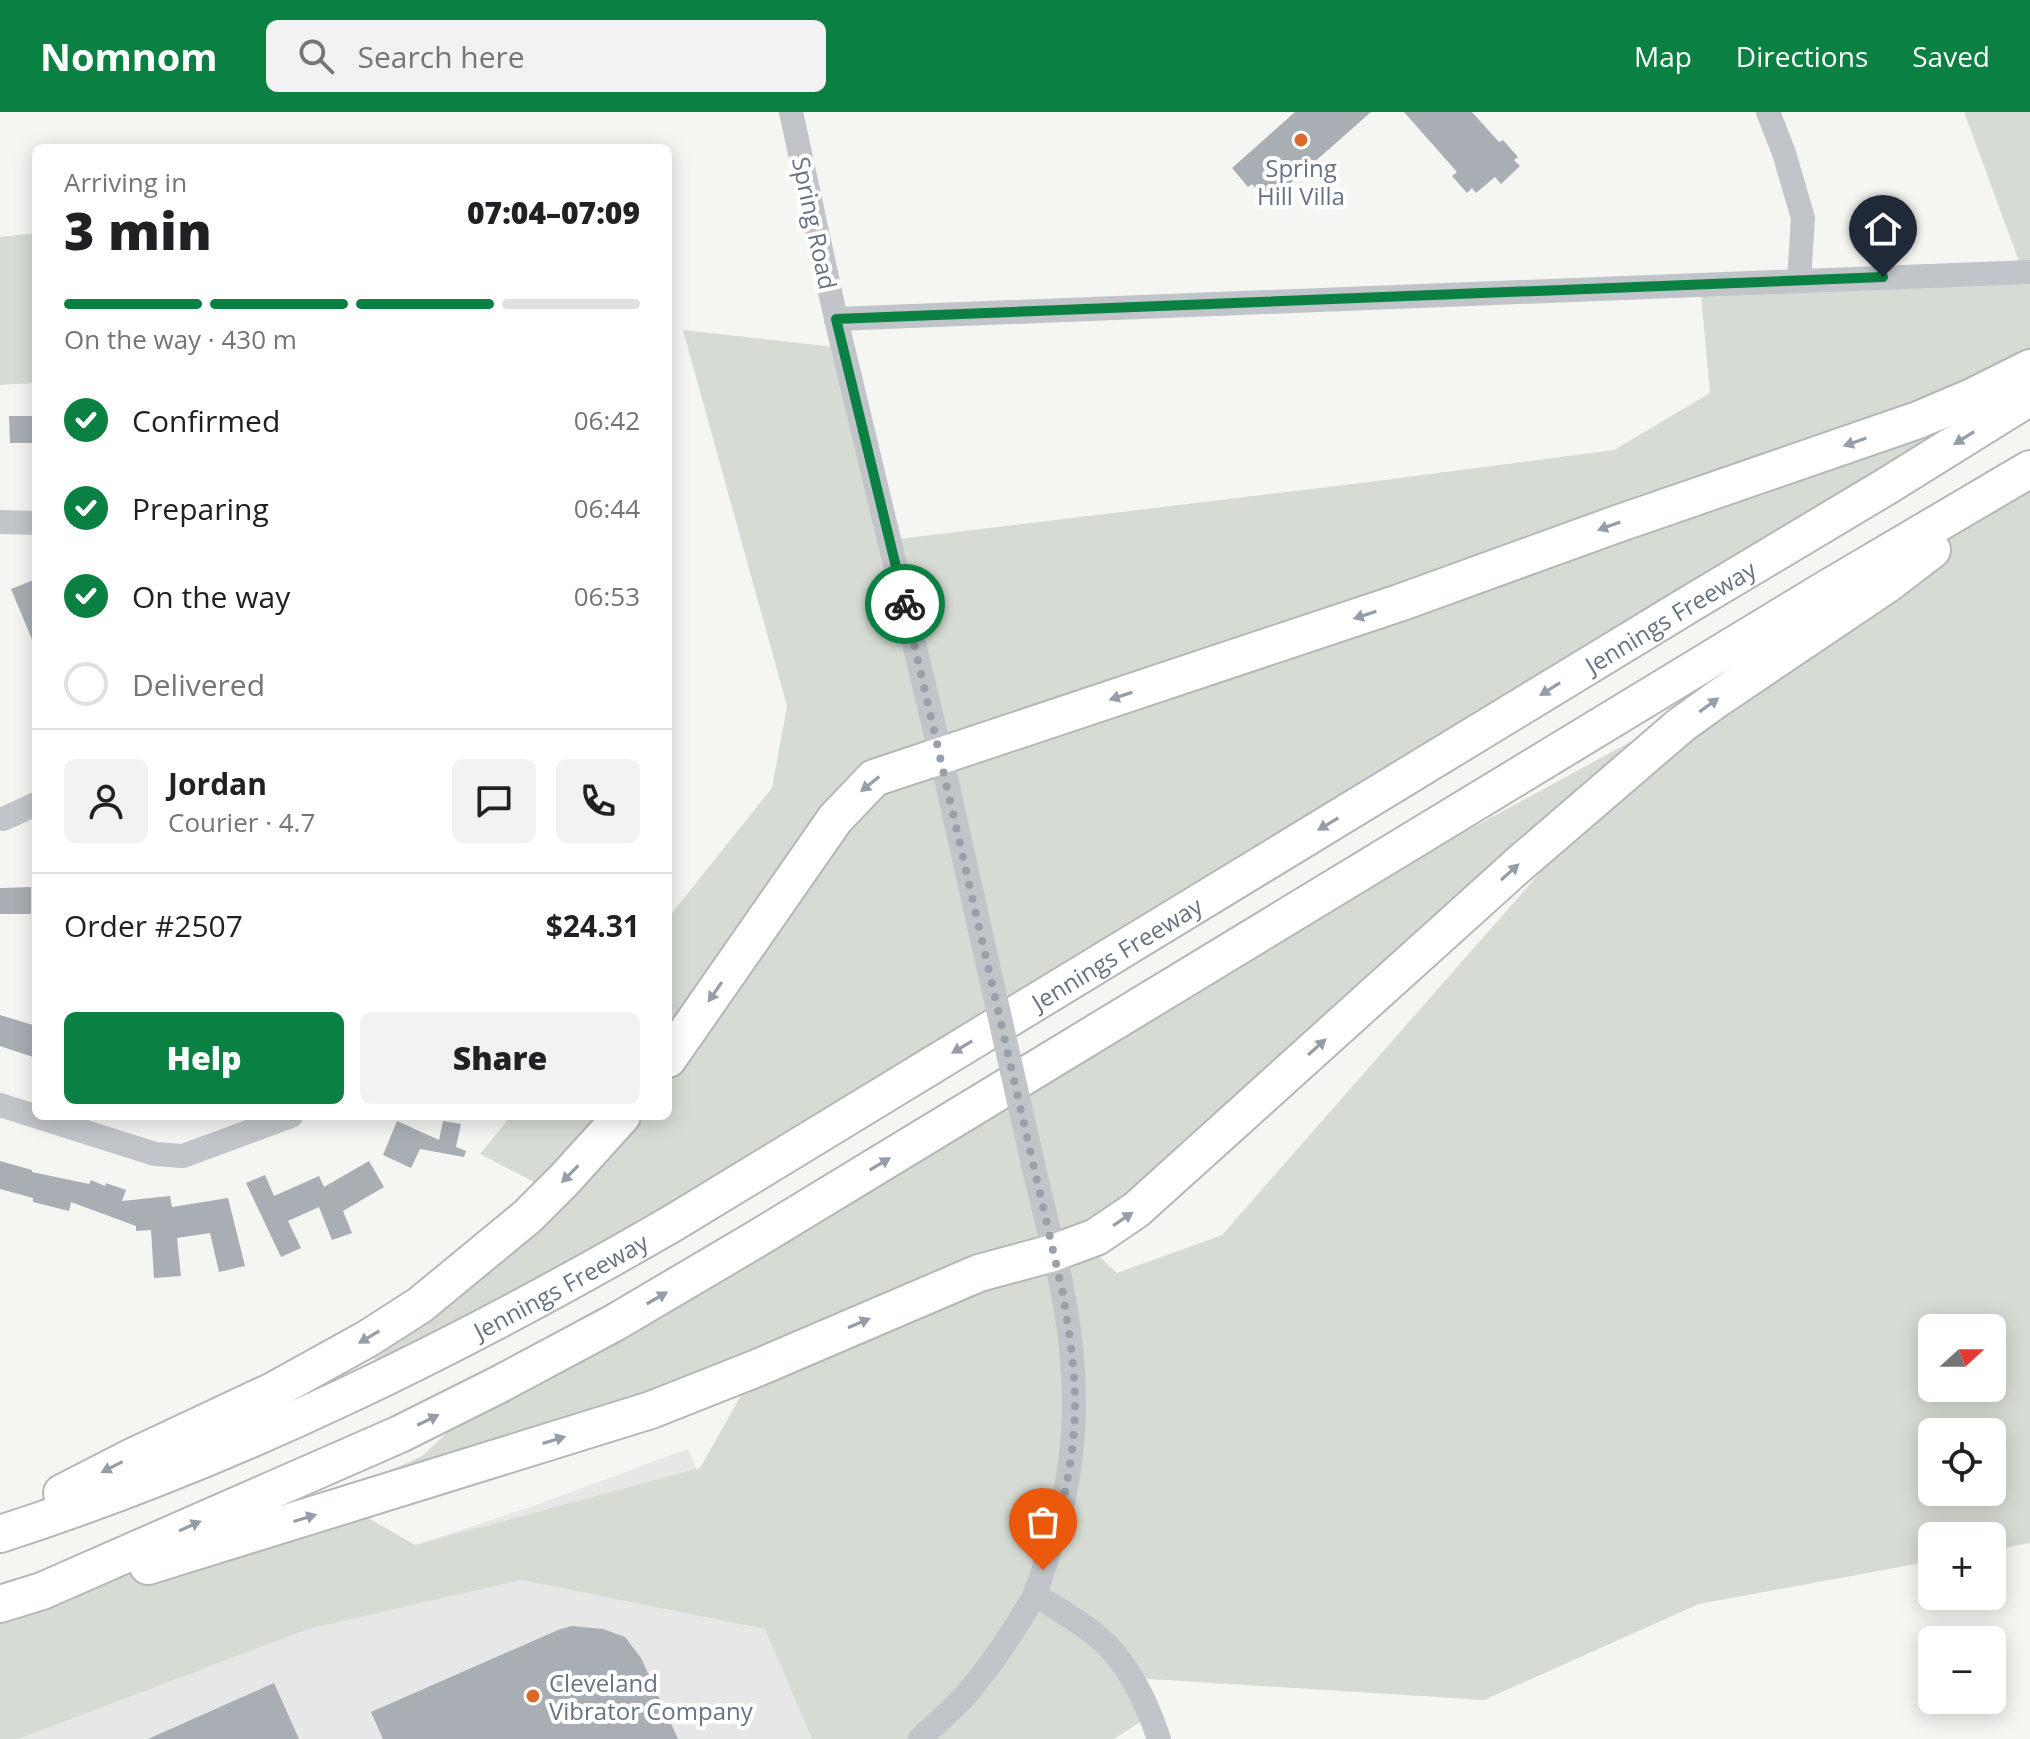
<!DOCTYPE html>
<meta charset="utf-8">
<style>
:root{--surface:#fff;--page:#f2f2f2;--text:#202124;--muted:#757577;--line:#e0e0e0;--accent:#0b8043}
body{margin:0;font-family:"Open Sans",sans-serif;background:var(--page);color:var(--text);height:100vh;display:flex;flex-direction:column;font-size:30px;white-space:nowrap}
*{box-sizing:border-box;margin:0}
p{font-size:26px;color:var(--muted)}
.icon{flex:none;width:44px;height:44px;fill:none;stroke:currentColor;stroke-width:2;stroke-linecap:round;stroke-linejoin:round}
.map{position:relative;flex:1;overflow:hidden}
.sheet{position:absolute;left:32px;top:32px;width:640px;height:976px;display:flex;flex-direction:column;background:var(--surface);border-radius:12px;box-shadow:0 4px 20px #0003}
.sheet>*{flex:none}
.needle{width:52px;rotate:69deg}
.controls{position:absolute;left:1918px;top:1202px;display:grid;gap:16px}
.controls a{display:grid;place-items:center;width:88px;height:88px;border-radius:12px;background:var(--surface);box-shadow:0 4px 20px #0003;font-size:40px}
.pin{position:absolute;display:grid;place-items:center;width:68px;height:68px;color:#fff;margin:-82px -34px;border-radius:50% 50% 50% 0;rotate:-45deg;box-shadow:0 0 8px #0007}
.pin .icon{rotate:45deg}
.courier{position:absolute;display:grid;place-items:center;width:80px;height:80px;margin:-40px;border:6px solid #0b8043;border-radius:50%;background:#fff;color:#222;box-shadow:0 2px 10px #0007}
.summary em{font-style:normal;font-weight:800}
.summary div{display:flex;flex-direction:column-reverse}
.summary{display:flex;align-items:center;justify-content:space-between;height:136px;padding:0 32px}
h1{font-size:52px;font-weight:800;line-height:60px}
.bar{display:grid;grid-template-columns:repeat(4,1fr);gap:12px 8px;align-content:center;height:96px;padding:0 32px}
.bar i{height:10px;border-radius:6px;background:var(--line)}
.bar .current{background:var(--accent)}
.bar p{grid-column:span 4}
.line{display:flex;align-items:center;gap:20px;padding:0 32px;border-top:2px solid var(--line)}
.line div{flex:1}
.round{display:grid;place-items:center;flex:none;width:84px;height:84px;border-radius:12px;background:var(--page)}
ol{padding:0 32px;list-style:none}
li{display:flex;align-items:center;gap:24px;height:88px}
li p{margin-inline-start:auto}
li .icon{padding:8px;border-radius:50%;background:var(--accent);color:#fff;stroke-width:4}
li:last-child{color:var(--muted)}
li i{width:44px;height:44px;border:4px solid var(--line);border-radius:50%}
.action{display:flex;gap:16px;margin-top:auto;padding:16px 32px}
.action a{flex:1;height:92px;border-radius:12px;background:var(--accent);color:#fff;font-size:32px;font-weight:800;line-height:92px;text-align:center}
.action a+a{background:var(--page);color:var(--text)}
header{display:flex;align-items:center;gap:48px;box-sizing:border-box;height:112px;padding:0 40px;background:var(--accent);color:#fff}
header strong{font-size:38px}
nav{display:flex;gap:44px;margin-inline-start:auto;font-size:28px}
.search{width:560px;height:72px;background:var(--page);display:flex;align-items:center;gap:20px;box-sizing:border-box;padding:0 28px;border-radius:12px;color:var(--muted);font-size:30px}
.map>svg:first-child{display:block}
.built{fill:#e6e7e6}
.green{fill:#d6dcd4;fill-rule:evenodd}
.building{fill:#a8aeb4}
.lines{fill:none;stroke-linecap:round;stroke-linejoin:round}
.highway-casing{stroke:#b4b7ba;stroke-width:40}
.minor{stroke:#c1c4c8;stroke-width:24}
.highway{stroke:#fff;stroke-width:36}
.minor-bridge{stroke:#c1c4c8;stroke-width:24}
.oneway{fill:#949da8}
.done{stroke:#98a1a9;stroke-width:8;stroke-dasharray:0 14.4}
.route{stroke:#0b8043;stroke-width:10}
.poi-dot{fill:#dc682c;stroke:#fff;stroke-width:3}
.labels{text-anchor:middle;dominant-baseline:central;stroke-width:8;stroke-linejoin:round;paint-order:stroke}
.poi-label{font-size:24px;fill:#667382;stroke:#fff}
.street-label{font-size:24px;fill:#667382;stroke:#fff}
</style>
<header>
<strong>Nomnom</strong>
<div class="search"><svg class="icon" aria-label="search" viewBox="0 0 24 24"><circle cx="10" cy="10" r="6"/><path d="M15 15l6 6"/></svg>Search here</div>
<nav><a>Map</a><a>Directions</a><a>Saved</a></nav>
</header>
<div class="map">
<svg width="2030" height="1627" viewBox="0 0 2030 1627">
<rect width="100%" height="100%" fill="#f5f6f2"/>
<polygon class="built" points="688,1337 812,1627 0,1627 0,1571 533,1394"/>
<g class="green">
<polygon points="1964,0 2030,0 2030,256 1918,308 1925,350 381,1266 367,1227 552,1079 480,1042 511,1004 668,1004 668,806 772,676 787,594 683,218 844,236 890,428 1369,370 1614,338 1710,281 1700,172 2023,160"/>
<polygon points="36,121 36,271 0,273 0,125"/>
<path d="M2030,360V1431L1992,1438V1424H1932V1449L1699,1492L1484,1588L1133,1566L1151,1603L1114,1627H812L765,1517L521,1468L308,1517L18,1627H0V1493L346,1393L415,1433L700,1356L756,1257L394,1369L389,1359L422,1344L498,1273L1097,920L1630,630L1639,633L1084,1130L1117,1161L1222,1123L1637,650L1889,471ZM1932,1216H1992V1276H1932ZM1932,1320H1992V1380H1932Z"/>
</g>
<g class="building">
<polygon points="1295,0 1371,0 1268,91 1252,72 1248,75 1232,56"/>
<polygon points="1404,0 1472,0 1499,30 1503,28 1518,45 1514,48 1520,54 1501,72 1495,65 1476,81 1472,76 1467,81 1452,64 1457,60"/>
<polygon points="9,304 36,304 36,331 10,331"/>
<polygon points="36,467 36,537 11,477"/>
<polygon points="31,775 31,802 0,802 0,776"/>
<polygon points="0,903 36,914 36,946 0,934"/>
<polygon points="397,1009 439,1028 443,1009 461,1012 456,1035 466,1039 464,1045 420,1037 411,1056 383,1043"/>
<polygon points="0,1049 32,1058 32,1060 89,1072 91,1068 105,1074 106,1071 126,1078 122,1089 170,1084 172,1095 228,1086 245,1154 219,1160 210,1121 177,1126 181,1164 154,1166 151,1118 136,1119 136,1114 71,1090 69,1099 33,1090 33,1086 0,1077"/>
<polygon points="369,1049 384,1075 343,1099 352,1121 332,1128 319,1095 288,1109 301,1136 281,1145 246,1071 265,1063 274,1084 319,1064 324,1075"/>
<polygon points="572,1514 603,1517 625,1525 641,1546 678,1627 383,1627 371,1600 558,1518"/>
<polygon points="274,1571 299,1627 148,1627"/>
</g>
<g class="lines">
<defs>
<g id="highway">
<polyline points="668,947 835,707 874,666 1399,491 1617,412 1918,308 1972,285 2030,256"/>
<polyline points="62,1381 132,1345 273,1279 367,1227 420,1193 528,1104 564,1068 622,1004"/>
<path id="s1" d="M0,1422C236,1346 459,1235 673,1111L1688,493L1887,374L2030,285"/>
<polyline points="148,1454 651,1298 757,1256 979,1161 1053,1141 1096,1125 1136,1098 1517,754 1681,613 1717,587 1889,471 1932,438"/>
<polyline points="0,1492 42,1479 400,1322 498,1273 614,1211 753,1129 1823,479 2030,357"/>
</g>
</defs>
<use href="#highway" class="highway-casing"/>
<g class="minor">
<polyline points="791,0 836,207 941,644 980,818"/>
<polyline points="1768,0 1784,41 1803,106 1799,168"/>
<polyline points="836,207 2030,160"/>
<polyline points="0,410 36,411"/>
<polyline points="3,707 36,692"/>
<polyline points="0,993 155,1042 183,1044 291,1004"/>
<path d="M1035,1482C1058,1498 1087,1513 1107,1533C1132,1559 1148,1594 1159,1627"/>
<path d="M920,1627C934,1613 950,1600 964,1585C990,1555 1013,1521 1033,1486C1039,1473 1043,1459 1047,1446C1071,1378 1079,1308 1071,1236C1065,1174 1047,1113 1033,1052"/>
</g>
<use href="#highway" class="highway"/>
<polyline class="minor-bridge" points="980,818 1033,1052"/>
</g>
<defs><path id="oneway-solid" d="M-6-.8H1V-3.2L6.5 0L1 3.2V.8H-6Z" transform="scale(2)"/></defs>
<g class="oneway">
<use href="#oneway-solid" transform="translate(1964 326) rotate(148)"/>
<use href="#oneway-solid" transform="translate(1855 330) rotate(161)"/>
<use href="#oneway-solid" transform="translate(1609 414) rotate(160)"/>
<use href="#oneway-solid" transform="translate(1365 503) rotate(162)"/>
<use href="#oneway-solid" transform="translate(1550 577) rotate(148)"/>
<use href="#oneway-solid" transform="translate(1121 584) rotate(162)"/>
<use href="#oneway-solid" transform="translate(1709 593) rotate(-36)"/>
<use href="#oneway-solid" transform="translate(870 672) rotate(141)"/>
<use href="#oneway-solid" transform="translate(1328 712) rotate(149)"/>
<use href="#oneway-solid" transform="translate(1510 760) rotate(-42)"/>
<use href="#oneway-solid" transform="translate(715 880) rotate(125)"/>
<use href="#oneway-solid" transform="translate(962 935) rotate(149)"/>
<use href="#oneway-solid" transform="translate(1317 935) rotate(-42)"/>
<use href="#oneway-solid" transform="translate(880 1052) rotate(-31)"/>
<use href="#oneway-solid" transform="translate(570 1062) rotate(134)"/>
<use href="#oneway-solid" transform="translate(1123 1107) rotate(-34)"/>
<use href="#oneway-solid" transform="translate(657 1186) rotate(-30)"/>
<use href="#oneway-solid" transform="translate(859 1211) rotate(-23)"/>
<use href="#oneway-solid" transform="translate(369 1225) rotate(149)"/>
<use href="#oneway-solid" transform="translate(428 1308) rotate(-26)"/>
<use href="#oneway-solid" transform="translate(554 1328) rotate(-17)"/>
<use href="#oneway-solid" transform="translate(112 1355) rotate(153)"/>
<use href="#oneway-solid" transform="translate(305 1406) rotate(-17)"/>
<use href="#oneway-solid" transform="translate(190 1414) rotate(-24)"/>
</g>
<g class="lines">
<path class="done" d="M905,492L1063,1182C1069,1220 1076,1260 1075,1300C1073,1354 1061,1407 1043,1458"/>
<polyline class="route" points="905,492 836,207 1883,165"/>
</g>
<g class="poi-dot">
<circle cx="1301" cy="28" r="8"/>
<circle cx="533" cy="1584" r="8"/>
</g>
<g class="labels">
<g class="poi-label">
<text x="1301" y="55">Spring<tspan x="1301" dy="28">Hill Villa</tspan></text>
<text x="549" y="1570" text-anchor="start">Cleveland<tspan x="549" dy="28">Vibrator Company</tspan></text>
</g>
<g class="street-label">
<text transform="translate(815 111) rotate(78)">Spring Road</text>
<text stroke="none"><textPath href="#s1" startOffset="1910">Jennings Freeway</textPath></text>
<text stroke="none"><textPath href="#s1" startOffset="1262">Jennings Freeway</textPath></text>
<text stroke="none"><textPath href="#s1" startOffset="614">Jennings Freeway</textPath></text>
</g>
</g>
</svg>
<div class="controls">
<a><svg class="needle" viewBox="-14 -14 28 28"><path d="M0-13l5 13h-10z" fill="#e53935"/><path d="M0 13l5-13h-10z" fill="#757577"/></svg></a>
<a><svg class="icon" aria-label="locate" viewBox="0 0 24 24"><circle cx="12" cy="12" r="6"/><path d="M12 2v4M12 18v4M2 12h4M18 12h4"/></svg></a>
<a>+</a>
<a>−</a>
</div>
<div class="pin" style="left:1043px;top:1458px;background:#ea580c"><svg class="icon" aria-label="bag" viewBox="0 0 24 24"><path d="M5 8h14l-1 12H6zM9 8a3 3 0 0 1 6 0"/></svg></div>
<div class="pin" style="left:1883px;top:165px;background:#1f2937"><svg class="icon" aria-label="home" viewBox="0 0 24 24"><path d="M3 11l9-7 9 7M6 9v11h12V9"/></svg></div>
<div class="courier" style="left:905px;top:492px"><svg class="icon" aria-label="bike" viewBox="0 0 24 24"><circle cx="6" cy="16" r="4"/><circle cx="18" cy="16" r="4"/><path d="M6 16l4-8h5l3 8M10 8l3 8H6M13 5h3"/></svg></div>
<section class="sheet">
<div class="summary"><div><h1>3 min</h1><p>Arriving in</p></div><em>07:04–07:09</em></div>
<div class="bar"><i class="current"></i><i class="current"></i><i class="current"></i><i></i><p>On the way · 430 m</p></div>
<ol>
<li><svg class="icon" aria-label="check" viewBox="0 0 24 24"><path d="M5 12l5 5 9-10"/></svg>Confirmed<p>06:42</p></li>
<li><svg class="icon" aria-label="check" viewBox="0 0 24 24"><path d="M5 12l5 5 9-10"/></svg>Preparing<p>06:44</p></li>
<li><svg class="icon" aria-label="check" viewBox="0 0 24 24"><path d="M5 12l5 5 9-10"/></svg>On the way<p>06:53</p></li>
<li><i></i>Delivered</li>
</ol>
<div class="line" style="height:144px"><a class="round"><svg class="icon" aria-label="person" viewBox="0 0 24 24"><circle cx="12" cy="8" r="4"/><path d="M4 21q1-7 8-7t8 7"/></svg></a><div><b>Jordan</b><p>Courier · 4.7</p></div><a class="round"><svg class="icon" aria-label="chat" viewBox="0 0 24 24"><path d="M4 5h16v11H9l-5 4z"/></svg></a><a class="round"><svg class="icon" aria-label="phone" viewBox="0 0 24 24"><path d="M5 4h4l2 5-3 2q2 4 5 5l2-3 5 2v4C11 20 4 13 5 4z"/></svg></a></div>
<div class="line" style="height:104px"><div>Order #2507</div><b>$24.31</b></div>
<div class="action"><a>Help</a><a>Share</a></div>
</section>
</div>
